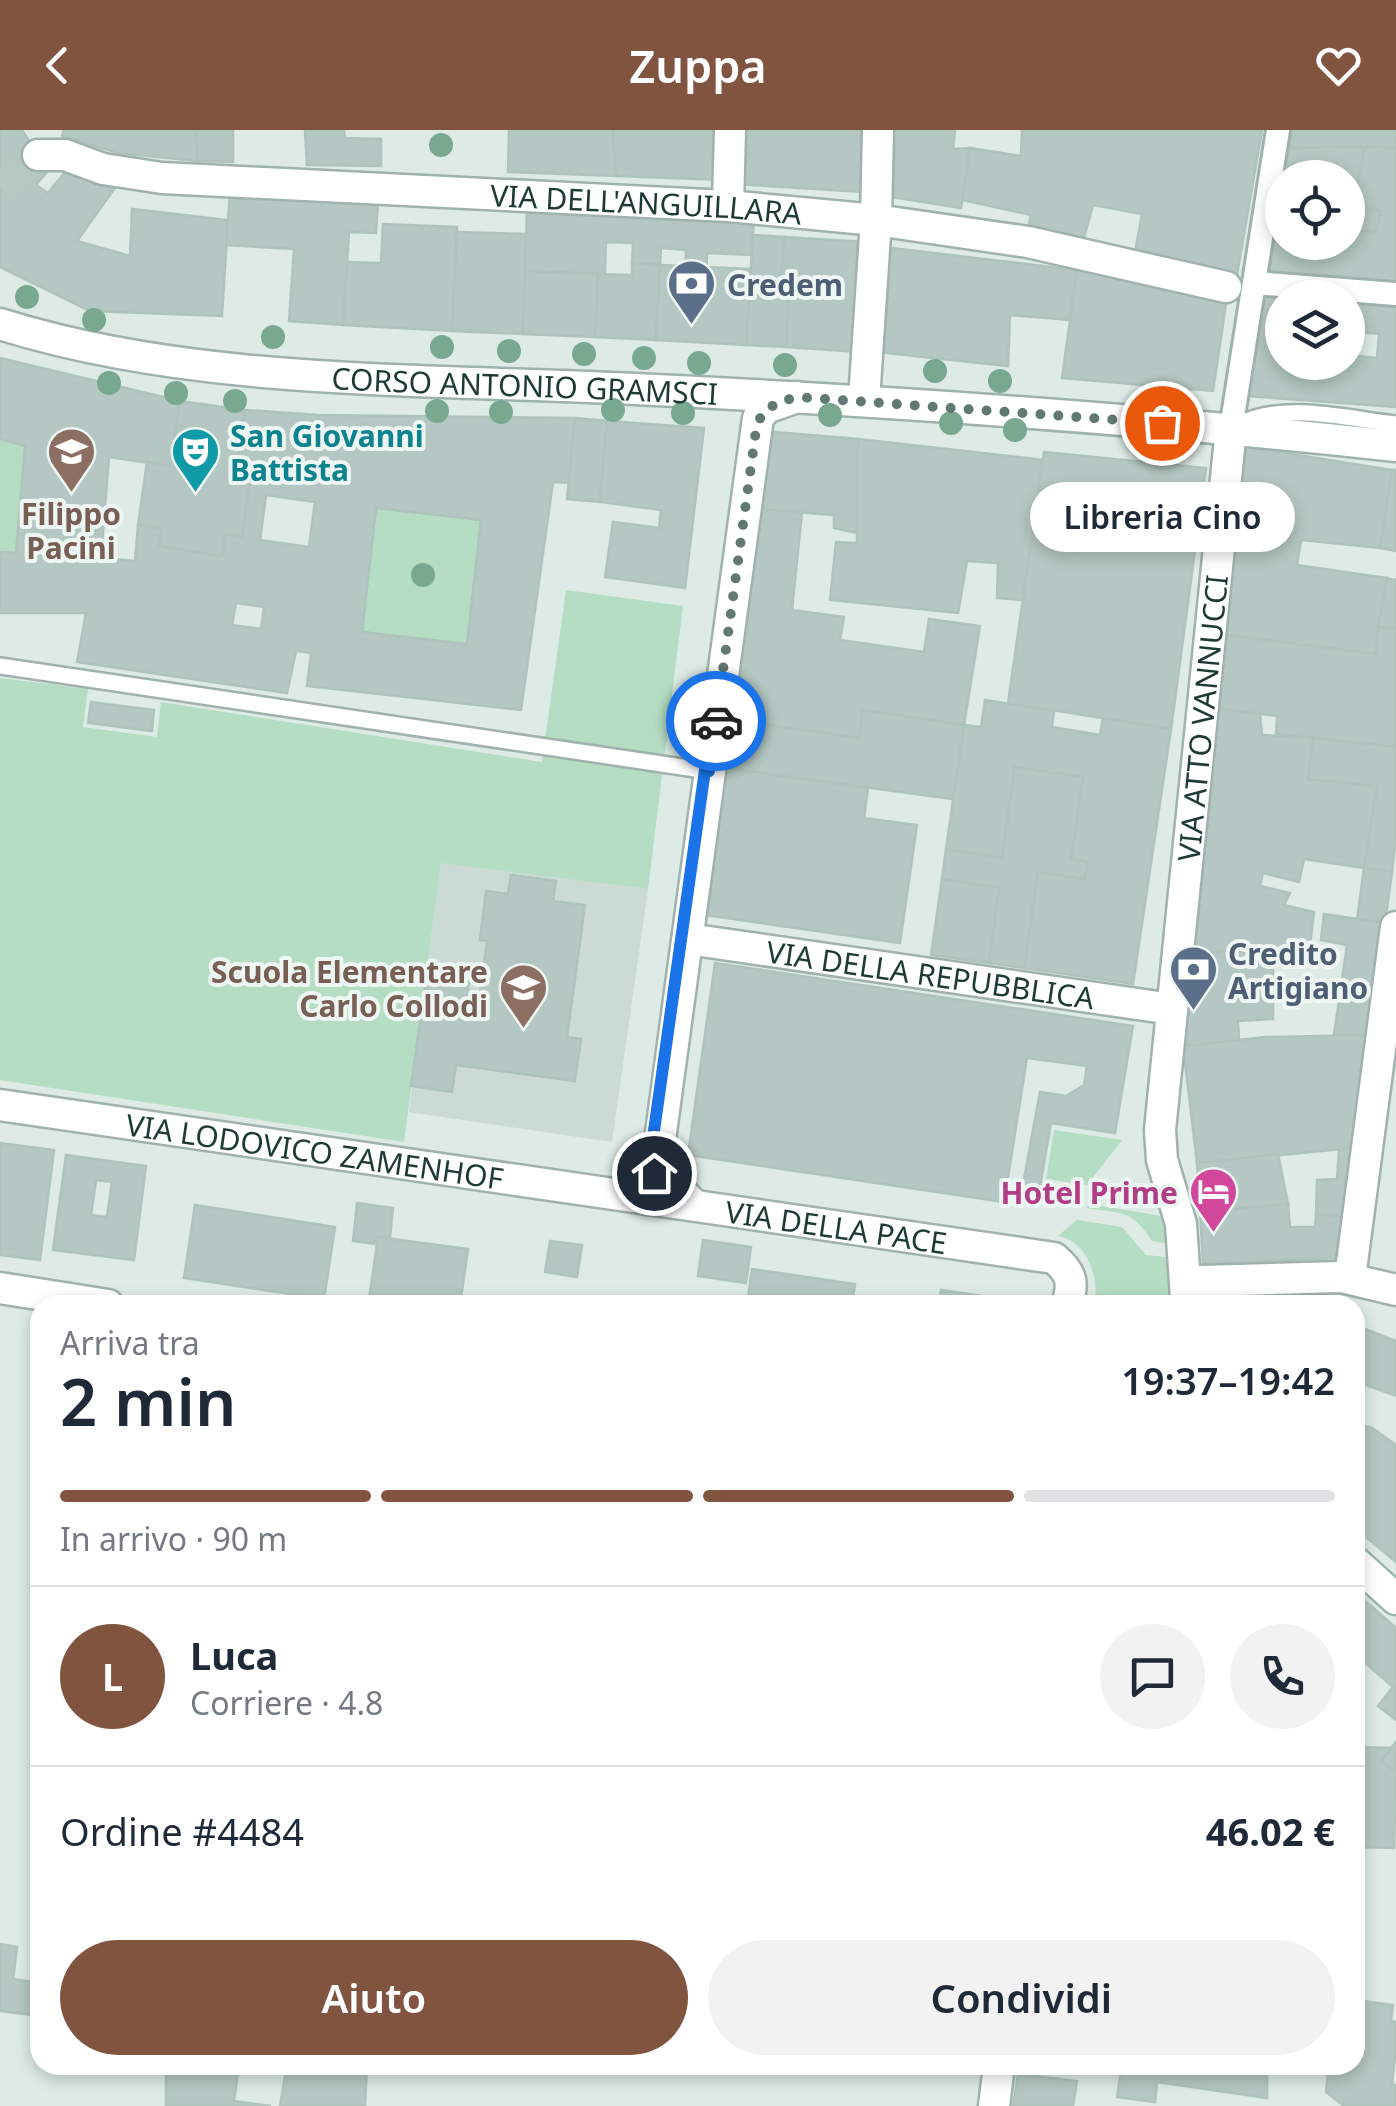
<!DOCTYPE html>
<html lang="it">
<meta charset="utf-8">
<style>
:root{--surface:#fff;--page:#f2f2f3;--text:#1f2937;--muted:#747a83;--line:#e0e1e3;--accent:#815440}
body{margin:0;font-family:"Noto Sans",sans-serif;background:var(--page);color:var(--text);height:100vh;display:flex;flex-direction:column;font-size:38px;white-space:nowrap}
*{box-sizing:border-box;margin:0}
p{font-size:32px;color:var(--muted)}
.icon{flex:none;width:55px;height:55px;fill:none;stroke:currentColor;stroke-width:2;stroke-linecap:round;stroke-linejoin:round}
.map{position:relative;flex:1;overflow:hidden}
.panel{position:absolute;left:30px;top:1165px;width:1335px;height:780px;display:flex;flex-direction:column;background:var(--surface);border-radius:30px;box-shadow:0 5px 15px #0003}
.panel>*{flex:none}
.buttons{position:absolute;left:1265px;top:30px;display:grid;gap:20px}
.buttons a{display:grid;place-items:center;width:100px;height:100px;border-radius:50%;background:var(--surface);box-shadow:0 5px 15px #0003;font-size:50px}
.pin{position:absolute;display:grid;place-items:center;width:85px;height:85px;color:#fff;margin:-42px;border:5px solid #fff;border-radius:50%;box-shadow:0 2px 10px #0007}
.courier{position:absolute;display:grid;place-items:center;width:100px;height:100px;margin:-50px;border:8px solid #1a73e8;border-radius:50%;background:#fff;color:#222;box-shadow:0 2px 12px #0007}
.bubble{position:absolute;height:70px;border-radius:35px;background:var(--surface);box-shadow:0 5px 15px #0003;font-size:32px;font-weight:600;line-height:70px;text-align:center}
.summary em{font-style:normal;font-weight:600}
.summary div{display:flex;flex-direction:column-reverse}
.summary{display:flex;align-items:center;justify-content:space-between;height:170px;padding:0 30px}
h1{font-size:65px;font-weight:600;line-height:75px}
.bar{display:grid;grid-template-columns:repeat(4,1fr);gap:15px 10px;align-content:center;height:120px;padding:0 30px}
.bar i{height:12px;border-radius:8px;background:var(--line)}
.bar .current{background:var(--accent)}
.bar p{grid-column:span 4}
.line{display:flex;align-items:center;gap:25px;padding:0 30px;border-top:2px solid var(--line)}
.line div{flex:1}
.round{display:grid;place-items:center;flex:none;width:105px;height:105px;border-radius:52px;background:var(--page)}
.primary-button{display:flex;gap:20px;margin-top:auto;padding:20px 30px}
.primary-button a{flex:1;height:115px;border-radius:60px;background:var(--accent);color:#fff;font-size:40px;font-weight:600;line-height:115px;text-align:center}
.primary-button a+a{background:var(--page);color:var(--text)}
header{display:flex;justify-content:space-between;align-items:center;height:130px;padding:0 30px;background:var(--accent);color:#fff;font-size:45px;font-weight:600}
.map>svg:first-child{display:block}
.built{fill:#cbdad4}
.green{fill:#b4ddc3}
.building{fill:#b5c7c2;stroke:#afc3bd;stroke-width:2.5;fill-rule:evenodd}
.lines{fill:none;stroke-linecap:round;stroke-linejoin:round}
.minor-tunnel{stroke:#b7c7c2;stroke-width:30;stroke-dasharray:30 15;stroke-linecap:butt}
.service-casing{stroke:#a0b2ad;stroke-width:20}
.pedestrian-casing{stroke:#a0b2ad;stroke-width:28}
.minor-casing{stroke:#a0b2ad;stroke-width:35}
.tertiary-casing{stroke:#a0b2ad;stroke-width:35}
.secondary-casing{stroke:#9bb6af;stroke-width:35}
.service{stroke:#fff;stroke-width:15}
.pedestrian{stroke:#fff;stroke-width:22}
.minor{stroke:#fff;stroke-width:30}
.tertiary{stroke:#fff;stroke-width:30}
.secondary{stroke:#fff;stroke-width:30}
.tree{fill:#79a891}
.done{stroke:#617873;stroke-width:10;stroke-dasharray:0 18}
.route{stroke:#1a73e8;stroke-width:12}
.labels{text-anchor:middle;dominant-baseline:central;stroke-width:8;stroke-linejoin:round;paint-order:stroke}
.street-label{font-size:30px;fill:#1e3a35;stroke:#edf6f3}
.service-label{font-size:30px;font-weight:bold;fill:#4e5e75;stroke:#edf6f3;text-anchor:start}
.culture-label{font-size:30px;font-weight:bold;fill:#0d838f;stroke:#edf6f3;text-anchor:start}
.education-label{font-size:30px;font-weight:bold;fill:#785e54;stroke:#edf6f3}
.hotel-label{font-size:30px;font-weight:bold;fill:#b23c85;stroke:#edf6f3;text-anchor:end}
</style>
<header><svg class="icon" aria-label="back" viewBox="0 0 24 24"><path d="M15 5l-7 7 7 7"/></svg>Zuppa<svg class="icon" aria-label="heart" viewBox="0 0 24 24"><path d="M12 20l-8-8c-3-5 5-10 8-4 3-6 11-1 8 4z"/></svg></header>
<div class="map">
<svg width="1396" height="1976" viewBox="0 0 1396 1976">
<rect width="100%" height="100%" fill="#ddeae5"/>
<polygon class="built" points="441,732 648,759 612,1012 409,982"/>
<g class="green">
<polygon points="0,309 25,316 16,423 0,422"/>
<polygon points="376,378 481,390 467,514 362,502"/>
<polygon points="566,460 683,476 648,759 441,733 404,1012 0,950 0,548 88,559 83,597 157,607 161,572 542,632"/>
<polygon points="1054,1000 1122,1010 1087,1055 1046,1049"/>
<path d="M1089,1074L1168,1087L1176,1115L1152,1111C1130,1078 1123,1084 1086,1078Z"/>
<path d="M1077,1090L1122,1097L1146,1125L1176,1128V1175H1094C1100,1149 1088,1111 1058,1106Z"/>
</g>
<g class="building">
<polygon points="0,0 22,0 38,25 51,37 36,55 48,63 66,41 79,46 120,51 77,111 130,126 132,79 228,90 222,186 90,181 0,137"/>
<polygon points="64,0 195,0 198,31 118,23 62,6"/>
<polygon points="195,0 233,0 233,32 198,31"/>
<polygon points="305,0 344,0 345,8 381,9 381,36 307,35"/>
<polygon points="509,0 613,0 616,46 508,42"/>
<polygon points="613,0 725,0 724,50 616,46"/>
<polygon points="738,0 863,0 862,62 735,54"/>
<polygon points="887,0 955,0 953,19 970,18 961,78 885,66"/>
<polygon points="1022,0 1262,0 1237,145 1135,122 1142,84 1093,75 1084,108 1029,94 1031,85 963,70 970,18 1021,26"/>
<polygon points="1292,0 1396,0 1396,18 1289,18"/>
<polygon points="1365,17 1396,18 1396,152 1269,144 1278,89 1282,89 1282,112 1348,112 1348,98 1376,102 1381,81 1353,77"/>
<polygon points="1365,17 1353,77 1381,81 1376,102 1348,98 1348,48 1284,48 1289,18"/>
<polygon points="230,63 378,71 376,103 349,102 343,195 289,191 294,119 226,115"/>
<polygon points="527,81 754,91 751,125 707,123 706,145 685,144 686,120 661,118 660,135 632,134 633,113 606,112 605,144 525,141"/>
<polygon points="383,94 457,97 452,201 343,195 347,132 381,133"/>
<polygon points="457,102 526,104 523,204 452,201"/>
<polygon points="753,105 784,107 780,166 789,167 786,217 746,215"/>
<polygon points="784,107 866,112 859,222 786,217 789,167 780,166"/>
<polygon points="883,117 1077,140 1069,190 1010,185 1008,236 876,222"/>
<polygon points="632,134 660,135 656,210 595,207 598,144 632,145"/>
<polygon points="660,135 685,136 685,144 706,145 706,137 751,139 746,215 656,210"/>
<polygon points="1077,140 1226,174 1213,261 1062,248"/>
<polygon points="525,141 598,144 595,207 523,204"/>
<polygon points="1264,162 1322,168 1282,168 1282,232 1348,232 1348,225 1377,228 1379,204 1348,201 1348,170 1396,174 1396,277 1247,266"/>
<path d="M0,228L180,271L170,336L109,327L101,428L135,431L138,395L162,398L160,416L222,426L225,404L242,406L252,335L237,332L245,280L318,285L575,288L569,353L553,352L521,580L307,556L311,523L296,521L287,563L77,532L86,483H0V422L16,423L25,316L0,309ZM266,365L315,372L309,417L260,410ZM376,378L481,390L467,514L362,502ZM236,473L264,477L261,499L232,495Z"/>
<polygon points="180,271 245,280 237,332 252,335 242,406 225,404 222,426 160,416 162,398 138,395 147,332 170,336"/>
<polygon points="575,288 607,291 600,372 567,369"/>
<polygon points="607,291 704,298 685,458 605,447 613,392 659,398 661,380 600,372"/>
<polygon points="761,301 858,309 857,403 834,398 834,385 756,379"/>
<polygon points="858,309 1044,330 1023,470 997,468 998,433 967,431 958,483 830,470 836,412 857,413"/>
<polygon points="1241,316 1392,340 1380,418 1301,410 1297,435 1387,448 1376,524 1225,505"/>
<polygon points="1044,322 1206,338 1171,599 1008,573"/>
<polygon points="1392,340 1396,340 1396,421 1380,418"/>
<polygon points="756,379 802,382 792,480 844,487 840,510 924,522 929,489 980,496 964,595 863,580 859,608 731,590"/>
<polygon points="1387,448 1396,451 1396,448 1396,499 1378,497"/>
<polygon points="1378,497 1396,499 1396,617 1276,604 1277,586 1214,578 1225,505 1376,524"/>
<polygon points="985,570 1054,581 1052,597 1100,605 1103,588 1171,599 1133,854 1024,838 1038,742 1085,749 1087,732 1071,729 1083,647 1015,637 1002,728 946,719 964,595 981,597"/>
<polygon points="91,572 154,580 152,601 88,593"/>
<polygon points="1214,578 1260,584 1262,605 1313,608 1308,649 1377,656 1364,738 1304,729 1299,752 1263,743 1260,756 1290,763 1284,775 1314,782 1308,832 1230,820 1180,827"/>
<polygon points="863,580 964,595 953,669 724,638 731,590 859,608"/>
<polygon points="1313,608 1396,617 1396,705 1392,742 1364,738 1377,656 1308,649"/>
<polygon points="1015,637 1083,647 1071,729 1087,732 1085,749 1038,742 1024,838 989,833 999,758 942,749 946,719 1002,728"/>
<polygon points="724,638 868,658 864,688 917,695 900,813 705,785"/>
<polygon points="1364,738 1392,742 1385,793 1357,790"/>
<polygon points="511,745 556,751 553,771 585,775 567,907 581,909 575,951 456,935 452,962 411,956 427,843 469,850 467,868 479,870 487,811 480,810 486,761 508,764"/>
<polygon points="942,749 999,758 989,833 931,825"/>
<polygon points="1324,784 1385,793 1369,905 1334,905 1347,815 1321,810"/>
<polygon points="1230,820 1273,827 1273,889 1238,891 1239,910 1183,916 1180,827"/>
<polygon points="715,833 1133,896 1115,1003 1051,993 1037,1074 1020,1071 1040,962 1066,966 1084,955 1087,936 1027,928 1004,1072 688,1025"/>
<polygon points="1369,905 1352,1018 1197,1033 1183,916 1266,907"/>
<polygon points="0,1013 54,1020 40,1130 0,1125"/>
<polygon points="1352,1018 1344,1086 1316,1085 1317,1050 1337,1049 1339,1020"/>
<polygon points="1278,1024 1288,1074 1200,1082 1197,1033"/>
<path d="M66,1025L146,1036L134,1130L53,1120ZM96,1050L112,1052L107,1087L91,1085Z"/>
<polygon points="357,1073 393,1078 390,1107 378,1107 374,1114 353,1111"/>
<polygon points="1288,1074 1290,1097 1315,1097 1316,1085 1344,1086 1342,1128 1203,1133 1200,1082"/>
<polygon points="195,1075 335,1097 324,1169 184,1148"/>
<polygon points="378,1107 468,1119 460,1175 408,1175 369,1170"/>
<polygon points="703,1110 751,1117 746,1153 698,1146"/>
<polygon points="550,1111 582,1115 577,1147 545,1142"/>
<polygon points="752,1139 855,1154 852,1175 747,1175"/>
<polygon points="941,1160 989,1167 988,1175 939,1175"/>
<polygon points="1365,1199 1396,1211 1396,1266 1355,1251 1355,1226"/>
<polygon points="1355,1294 1372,1298 1396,1315 1396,1432 1355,1398"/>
<polygon points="1355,1462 1396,1498 1396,1553 1393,1557 1355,1524"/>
<polygon points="1396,1553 1396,1590 1378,1576"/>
<polygon points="1396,1612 1396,1642 1381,1631"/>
<polygon points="1355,1617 1391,1618 1381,1631 1396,1642 1394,1718 1355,1717"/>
<polygon points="0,1814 17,1817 13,1849 40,1853 40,1886 0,1881"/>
<polygon points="1355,1870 1393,1875 1391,1891 1396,1892 1396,1919 1392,1953 1396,1956 1396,1976 1344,1976 1326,1962 1329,1935 1355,1935"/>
<polygon points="166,1935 239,1935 234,1971 271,1976 166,1976"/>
<polygon points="287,1935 367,1935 365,1976 280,1976"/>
<polygon points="1122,1935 1267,1935 1267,1968 1157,1952 1155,1972 1117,1967"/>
<polygon points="1018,1944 1077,1951 1073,1976 1013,1976"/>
</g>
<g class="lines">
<polyline class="minor-tunnel" points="0,57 38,25"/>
<defs>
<g id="service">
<path d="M1242,293C1286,272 1349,289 1396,294"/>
<polyline points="0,536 709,641"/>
</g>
<g id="pedestrian">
<polyline points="1254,153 1396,164"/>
<polyline points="1231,299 1278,0"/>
</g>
<g id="minor">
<path id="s1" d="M38,25H65L103,39L162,48L728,76L876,90L1028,112L1226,157"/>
<polyline points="728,76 730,0"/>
<polyline points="864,270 876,90 878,0"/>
<path id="s2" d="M688,809L1172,879"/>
<path d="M693,1074C675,1056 659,1043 659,1017L758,288L766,278L797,267"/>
<polyline points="1350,1148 1396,797"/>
<path id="s3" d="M1186,1168L1181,1094L1162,1030L1160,1000L1231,299"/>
</g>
<g id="tertiary">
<path id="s4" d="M0,194C190,254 415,249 614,258C875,270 1136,288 1396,316"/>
<path id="s5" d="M0,975L1054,1128C1072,1143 1074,1153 1067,1175"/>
<polyline points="0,1158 108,1175"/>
<polyline points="1185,1175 1192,1155 1202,1151 1341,1147 1396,1160"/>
</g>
<g id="secondary">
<polyline points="1355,1432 1396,1469"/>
<polyline points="994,1976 999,1935"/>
</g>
</defs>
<use href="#service" class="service-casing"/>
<use href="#pedestrian" class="pedestrian-casing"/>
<use href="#minor" class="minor-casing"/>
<use href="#tertiary" class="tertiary-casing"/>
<use href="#secondary" class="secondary-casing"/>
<use href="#service" class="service"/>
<use href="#pedestrian" class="pedestrian"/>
<use href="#minor" class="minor"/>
<use href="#tertiary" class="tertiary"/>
<use href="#secondary" class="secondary"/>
</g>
<g class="tree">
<circle cx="441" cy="15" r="12"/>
<circle cx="27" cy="167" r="12"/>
<circle cx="94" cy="190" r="12"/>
<circle cx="273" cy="207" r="12"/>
<circle cx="442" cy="217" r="12"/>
<circle cx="509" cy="221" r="12"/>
<circle cx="584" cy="224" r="12"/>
<circle cx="644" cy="228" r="12"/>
<circle cx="699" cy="233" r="12"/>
<circle cx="785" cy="235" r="12"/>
<circle cx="935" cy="241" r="12"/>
<circle cx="1000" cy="251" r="12"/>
<circle cx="109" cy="253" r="12"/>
<circle cx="176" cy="263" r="12"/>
<circle cx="235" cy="271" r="12"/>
<circle cx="613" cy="280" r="12"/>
<circle cx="437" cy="281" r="12"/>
<circle cx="501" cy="282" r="12"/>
<circle cx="683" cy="283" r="12"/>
<circle cx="830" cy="285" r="12"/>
<circle cx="951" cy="293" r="12"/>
<circle cx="1015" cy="300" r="12"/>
<circle cx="423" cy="445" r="12"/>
</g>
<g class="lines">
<path class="done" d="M716,591L756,300C761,277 776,273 797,267L1162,293"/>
<polyline class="route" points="654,1043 652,1015 705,640 709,641 716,591"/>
</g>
<defs>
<symbol id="bank-pin" viewBox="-11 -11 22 30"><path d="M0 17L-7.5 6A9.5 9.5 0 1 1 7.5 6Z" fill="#5c6f8a" stroke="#edf6f3"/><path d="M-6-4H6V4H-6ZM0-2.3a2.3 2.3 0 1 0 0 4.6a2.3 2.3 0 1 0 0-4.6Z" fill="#fff"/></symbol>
<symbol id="school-pin" viewBox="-11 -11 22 30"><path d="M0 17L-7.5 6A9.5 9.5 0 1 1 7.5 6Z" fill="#8d6e63" stroke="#edf6f3"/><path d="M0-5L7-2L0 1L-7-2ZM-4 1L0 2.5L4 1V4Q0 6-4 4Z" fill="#fff"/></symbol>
<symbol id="theatre-pin" viewBox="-11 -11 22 30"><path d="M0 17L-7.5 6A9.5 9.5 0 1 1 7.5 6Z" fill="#0f9aa8" stroke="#edf6f3"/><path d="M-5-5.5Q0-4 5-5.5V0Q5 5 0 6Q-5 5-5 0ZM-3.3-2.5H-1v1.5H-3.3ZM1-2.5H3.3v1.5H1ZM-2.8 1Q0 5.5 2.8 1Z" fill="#fff"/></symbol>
<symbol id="hotel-pin" viewBox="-11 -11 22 30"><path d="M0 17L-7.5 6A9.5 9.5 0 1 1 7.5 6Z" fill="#d1479c" stroke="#edf6f3"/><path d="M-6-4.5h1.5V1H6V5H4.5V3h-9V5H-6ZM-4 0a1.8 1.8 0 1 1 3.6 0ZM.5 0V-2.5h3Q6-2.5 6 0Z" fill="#fff"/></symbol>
</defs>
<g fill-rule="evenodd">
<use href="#bank-pin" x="664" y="126" width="55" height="75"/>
<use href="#school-pin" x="44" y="294" width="55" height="75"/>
<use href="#theatre-pin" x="168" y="294" width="55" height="75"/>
<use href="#bank-pin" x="1166" y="812" width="55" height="75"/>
<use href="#school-pin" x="496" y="830" width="55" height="75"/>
<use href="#hotel-pin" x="1186" y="1034" width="55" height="75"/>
</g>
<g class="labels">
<g class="street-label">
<text stroke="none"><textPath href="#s1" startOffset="612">VIA DELL'ANGUILLARA</textPath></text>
<text stroke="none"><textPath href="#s4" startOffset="530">CORSO ANTONIO GRAMSCI</textPath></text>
<text stroke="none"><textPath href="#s3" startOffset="585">VIA ATTO VANNUCCI</textPath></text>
<text stroke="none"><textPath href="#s2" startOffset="245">VIA DELLA REPUBBLICA</textPath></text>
<text stroke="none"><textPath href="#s5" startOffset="318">VIA LODOVICO ZAMENHOF</textPath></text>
<text stroke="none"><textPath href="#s5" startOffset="845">VIA DELLA PACE</textPath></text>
</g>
<g class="service-label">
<text x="727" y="154">Credem</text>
<text x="1228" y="823">Credito<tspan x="1228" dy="34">Artigiano</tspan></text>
</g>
<g class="culture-label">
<text x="230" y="305">San Giovanni<tspan x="230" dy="34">Battista</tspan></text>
</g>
<g class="education-label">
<text x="71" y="383">Filippo<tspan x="71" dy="34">Pacini</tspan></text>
<text x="488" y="841" text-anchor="end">Scuola Elementare<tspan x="488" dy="34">Carlo Collodi</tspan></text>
</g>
<g class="hotel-label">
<text x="1178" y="1062">Hotel Prime</text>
</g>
</g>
</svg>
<div class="buttons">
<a><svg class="icon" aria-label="locate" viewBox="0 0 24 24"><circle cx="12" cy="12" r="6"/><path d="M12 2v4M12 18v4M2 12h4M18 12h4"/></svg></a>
<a><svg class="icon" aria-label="layers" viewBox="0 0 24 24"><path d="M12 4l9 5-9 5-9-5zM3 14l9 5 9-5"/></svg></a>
</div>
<div class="pin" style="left:1162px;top:293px;background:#ea580c"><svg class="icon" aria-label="bag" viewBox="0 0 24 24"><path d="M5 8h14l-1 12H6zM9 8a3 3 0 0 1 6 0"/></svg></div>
<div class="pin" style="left:654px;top:1043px;background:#1f2937"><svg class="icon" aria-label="home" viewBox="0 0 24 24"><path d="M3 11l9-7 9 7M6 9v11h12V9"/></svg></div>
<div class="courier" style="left:716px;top:591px"><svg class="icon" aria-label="car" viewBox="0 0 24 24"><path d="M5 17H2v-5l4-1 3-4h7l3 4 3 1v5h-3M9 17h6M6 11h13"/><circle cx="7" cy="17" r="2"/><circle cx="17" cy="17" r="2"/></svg></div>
<div class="bubble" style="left:1030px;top:352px;width:265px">Libreria Cino</div>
<section class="panel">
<div class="summary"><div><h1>2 min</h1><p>Arriva tra</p></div><em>19:37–19:42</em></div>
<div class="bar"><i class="current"></i><i class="current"></i><i class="current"></i><i></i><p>In arrivo · 90 m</p></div>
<div class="line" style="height:180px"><b class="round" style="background:var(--accent);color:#fff">L</b><div><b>Luca</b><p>Corriere · 4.8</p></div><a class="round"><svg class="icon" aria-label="chat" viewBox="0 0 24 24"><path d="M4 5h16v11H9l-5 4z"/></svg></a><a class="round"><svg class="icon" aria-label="phone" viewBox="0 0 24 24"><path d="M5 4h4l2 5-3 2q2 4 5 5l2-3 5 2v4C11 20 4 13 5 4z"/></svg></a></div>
<div class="line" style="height:130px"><div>Ordine #4484</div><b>46.02 €</b></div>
<div class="primary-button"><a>Aiuto</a><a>Condividi</a></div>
</section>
</div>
